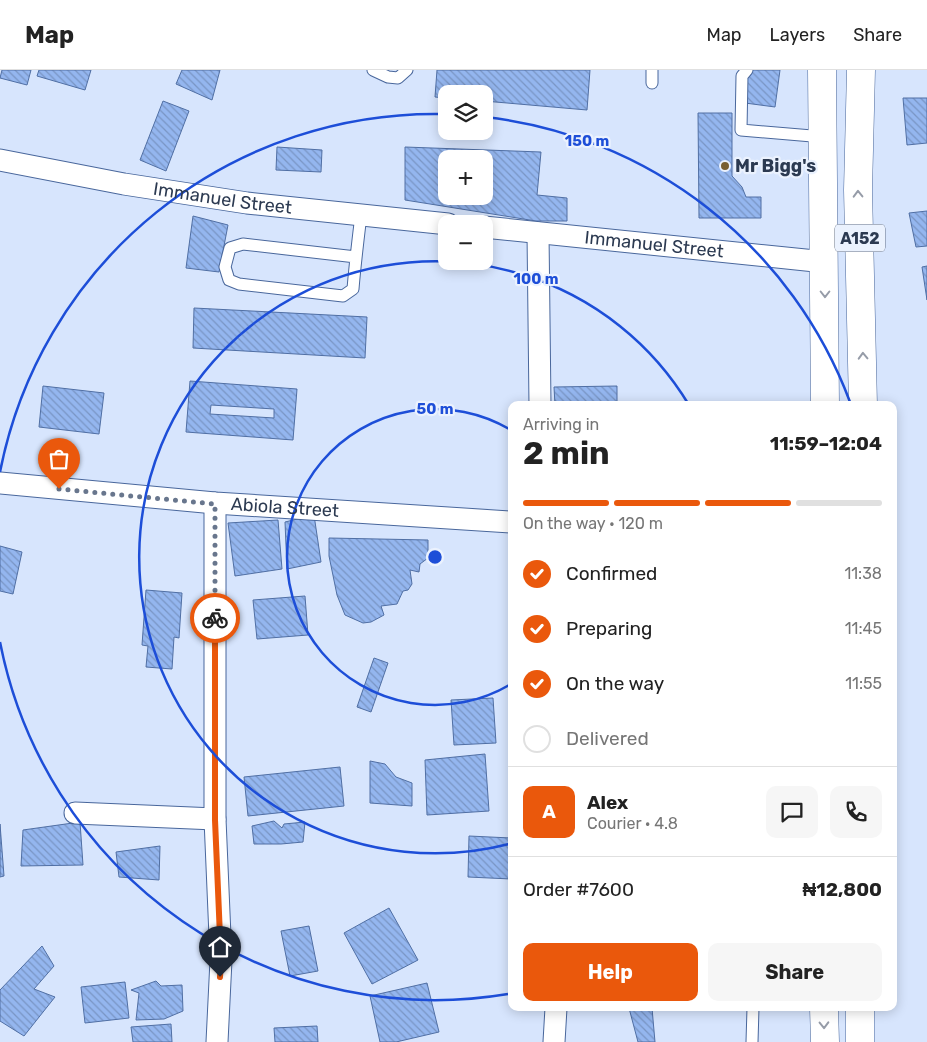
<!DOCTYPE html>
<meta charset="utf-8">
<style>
:root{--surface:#fff;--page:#f6f6f6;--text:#222;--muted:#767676;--line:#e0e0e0;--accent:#ea580c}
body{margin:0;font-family:Rubik,sans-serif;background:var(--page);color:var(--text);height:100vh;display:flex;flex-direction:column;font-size:19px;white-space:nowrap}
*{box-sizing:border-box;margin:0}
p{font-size:16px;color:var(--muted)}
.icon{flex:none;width:28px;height:28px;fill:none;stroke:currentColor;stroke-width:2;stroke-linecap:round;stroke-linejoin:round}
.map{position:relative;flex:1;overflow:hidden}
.panel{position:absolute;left:508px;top:331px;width:389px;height:610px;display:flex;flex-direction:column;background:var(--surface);border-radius:10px;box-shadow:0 2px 12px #0003}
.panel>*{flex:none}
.tools{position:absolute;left:438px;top:15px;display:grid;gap:10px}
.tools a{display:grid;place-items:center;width:55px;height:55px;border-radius:10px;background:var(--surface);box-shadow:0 2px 12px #0003;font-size:25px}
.pin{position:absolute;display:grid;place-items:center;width:42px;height:42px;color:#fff;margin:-51px -21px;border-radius:50% 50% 50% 0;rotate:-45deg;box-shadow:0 0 5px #0007}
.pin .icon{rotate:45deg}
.courier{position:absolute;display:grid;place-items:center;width:50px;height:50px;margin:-25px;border:4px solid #ea580c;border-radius:50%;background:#fff;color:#222;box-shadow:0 1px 6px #0007}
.summary em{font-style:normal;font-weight:700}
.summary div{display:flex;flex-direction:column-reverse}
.summary{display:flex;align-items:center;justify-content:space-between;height:85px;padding:0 15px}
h1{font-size:32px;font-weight:700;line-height:38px}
.bar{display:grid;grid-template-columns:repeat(4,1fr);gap:8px 5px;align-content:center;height:60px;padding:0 15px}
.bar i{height:6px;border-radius:4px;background:var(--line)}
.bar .on{background:var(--accent)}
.bar p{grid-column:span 4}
.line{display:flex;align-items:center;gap:12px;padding:0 15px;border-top:1px solid var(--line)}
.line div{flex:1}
.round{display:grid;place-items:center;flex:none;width:52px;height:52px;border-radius:10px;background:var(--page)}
ol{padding:0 15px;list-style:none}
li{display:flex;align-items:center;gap:15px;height:55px}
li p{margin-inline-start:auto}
li .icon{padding:5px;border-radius:50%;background:var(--accent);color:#fff;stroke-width:4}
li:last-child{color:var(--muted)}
li i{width:28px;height:28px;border:2px solid var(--line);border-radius:50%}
.action{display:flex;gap:10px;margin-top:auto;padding:10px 15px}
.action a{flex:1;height:58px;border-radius:10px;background:var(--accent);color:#fff;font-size:20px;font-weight:700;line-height:58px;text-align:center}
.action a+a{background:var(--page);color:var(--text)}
header{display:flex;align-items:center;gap:30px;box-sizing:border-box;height:70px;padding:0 25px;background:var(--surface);border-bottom:1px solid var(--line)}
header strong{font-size:24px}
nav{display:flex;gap:28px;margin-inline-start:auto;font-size:18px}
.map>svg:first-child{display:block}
.building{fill:url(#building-back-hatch);stroke:#506fa4;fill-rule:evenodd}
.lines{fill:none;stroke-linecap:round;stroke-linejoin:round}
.lane-casing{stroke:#49679c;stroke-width:13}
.street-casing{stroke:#49679c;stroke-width:23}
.primary-casing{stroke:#49679c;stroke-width:29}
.lane{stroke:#fff;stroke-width:11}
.street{stroke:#fff;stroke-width:21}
.primary{stroke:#fff;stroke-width:28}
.oneway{stroke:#969ca8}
.done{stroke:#68768d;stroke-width:5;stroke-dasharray:0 9}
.route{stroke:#ea580c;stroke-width:6}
.ring{fill:none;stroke:#1d4ed8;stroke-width:2.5}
.poi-dot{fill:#795f31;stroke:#ebf2fe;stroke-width:2}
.labels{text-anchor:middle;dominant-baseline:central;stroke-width:4.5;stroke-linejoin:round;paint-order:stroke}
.shield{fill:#ebf2fe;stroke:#657185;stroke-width:1}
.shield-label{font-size:16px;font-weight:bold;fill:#2c3a51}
.poi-label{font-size:18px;font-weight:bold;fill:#2c3a51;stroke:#ebf2fe;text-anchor:start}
.street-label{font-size:18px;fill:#2c3a51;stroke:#ebf2fe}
.centre{fill:#1d4ed8;stroke:#ebf2fe;stroke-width:2.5}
.ring-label{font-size:15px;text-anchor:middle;font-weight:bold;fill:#1d4ed8;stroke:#ebf2fe;stroke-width:4.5;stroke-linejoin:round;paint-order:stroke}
</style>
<header>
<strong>Map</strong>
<nav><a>Map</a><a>Layers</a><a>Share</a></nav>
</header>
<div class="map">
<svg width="927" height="972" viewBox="0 0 927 972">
<defs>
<pattern id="building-back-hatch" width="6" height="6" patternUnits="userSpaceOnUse" patternTransform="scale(1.25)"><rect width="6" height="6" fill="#94b6ef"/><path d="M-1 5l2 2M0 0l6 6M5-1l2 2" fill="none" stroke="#7995c4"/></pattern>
</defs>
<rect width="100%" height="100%" fill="#d7e5fd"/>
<g class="building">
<polygon points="2,0 31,0 27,15 0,8"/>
<polygon points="39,0 91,0 85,20 37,6"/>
<polygon points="182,0 220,0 212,30 176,14"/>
<polygon points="437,0 590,0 587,40 484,31 484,24 446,24 446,28 435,27"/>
<polygon points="748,0 780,0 775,37 745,33"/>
<polygon points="903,28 927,28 927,73 907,75"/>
<polygon points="163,31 189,41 166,101 140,90"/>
<polygon points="698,43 732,43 732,106 742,117 746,127 761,127 761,148 699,148"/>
<polygon points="277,77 322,80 321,102 276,100"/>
<path d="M405,77L541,82L537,125L567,128V151H536L405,130ZM446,89H484V126H446Z"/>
<polygon points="927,141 927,176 916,177 909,143"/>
<polygon points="193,146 228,155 219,202 186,198"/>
<polygon points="927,196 927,230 922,197"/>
<polygon points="194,238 367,247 365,288 193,278"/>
<path d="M190,311L297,319L293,370L186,362ZM211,335L274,339V348L210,344Z"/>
<polygon points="43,316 104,323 99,364 39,357"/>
<polygon points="617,316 617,335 555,335 554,317"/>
<polygon points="314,445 321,492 287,499 285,452"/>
<polygon points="278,450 282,499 235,506 228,453"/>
<polygon points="329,468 428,470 428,488 420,494 419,502 410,500 412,514 408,520 403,521 397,534 381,536 384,545 371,552 363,553 345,545 337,525 329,486"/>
<polygon points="0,476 22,482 13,524 0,521"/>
<polygon points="146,520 182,523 179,568 174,567 172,599 146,597 148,576 142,575"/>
<polygon points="305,526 308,565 257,569 253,530"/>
<polygon points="374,588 388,593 371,642 357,637"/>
<polygon points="493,628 496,673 454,675 451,630"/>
<polygon points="485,684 489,741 427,745 425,690"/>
<polygon points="370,691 385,694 396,707 412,713 412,736 370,733"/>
<polygon points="340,697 344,736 248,746 244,707"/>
<polygon points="274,751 282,758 284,754 305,752 303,772 281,774 254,774 252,756"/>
<polygon points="80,752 83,795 21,796 23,760"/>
<polygon points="0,754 4,806 0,807"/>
<polygon points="469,766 511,768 511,809 468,807"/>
<polygon points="160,776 159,810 119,807 116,782"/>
<polygon points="389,838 418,890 372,914 344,863"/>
<polygon points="309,856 318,901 290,906 281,861"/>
<polygon points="42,876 54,896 34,919 55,927 24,966 0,951 0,920"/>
<polygon points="156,911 161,916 182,915 183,941 164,949 136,950 139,923 131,920"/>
<polygon points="125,912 129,948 85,953 81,917"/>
<polygon points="427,913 439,962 396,972 380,972 370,926"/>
<polygon points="629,938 652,938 655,972 638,972"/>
<polygon points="171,954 172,972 133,972 131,957"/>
<polygon points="317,956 318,972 275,972 274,958"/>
</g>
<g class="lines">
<defs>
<g id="lane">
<polyline points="373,0 388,7 398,8 407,0"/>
<polyline points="652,0 652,13"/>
<polyline points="747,0 742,6 741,60 824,67"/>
<path d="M356,187L243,174L230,178L225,197L229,210L239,214L343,226L353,219C355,194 358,170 361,145"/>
<polyline points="752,972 753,938"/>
</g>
<g id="street">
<path id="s1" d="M0,90L124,114L247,133L448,154"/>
<path id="s2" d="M484,157L825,192"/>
<polyline points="538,163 540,335"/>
<path id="s3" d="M0,413L215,433L511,452"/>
<polyline points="215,433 215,749 221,890 217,972"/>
<polyline points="75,743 215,749"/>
<polyline points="554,972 556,938"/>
</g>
<g id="primary">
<polyline points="822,0 825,335"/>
<polyline points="861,0 858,120 863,335"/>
<polyline points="824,938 825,972"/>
<polyline points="860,972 860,938"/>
</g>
</defs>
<use href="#lane" class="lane-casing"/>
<use href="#street" class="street-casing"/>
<use href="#primary" class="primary-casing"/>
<use href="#lane" class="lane"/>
<use href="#street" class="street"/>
<use href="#primary" class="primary"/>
</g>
<defs><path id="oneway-chevron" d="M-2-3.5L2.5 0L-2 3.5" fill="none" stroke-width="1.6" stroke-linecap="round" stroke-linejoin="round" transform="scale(1.25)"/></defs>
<g class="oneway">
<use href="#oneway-chevron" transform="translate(858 124) rotate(-91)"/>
<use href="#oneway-chevron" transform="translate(825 224) rotate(90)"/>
<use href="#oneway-chevron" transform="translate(863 286) rotate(-92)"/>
<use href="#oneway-chevron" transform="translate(824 955) rotate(89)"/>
</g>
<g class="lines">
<polyline class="done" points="59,419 215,434 215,548"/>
<polyline class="route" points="215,548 215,750 221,890 220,907"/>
</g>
<g class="ring">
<path d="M511 614A148 148 0 1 1 511 360"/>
<path d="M509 774A296 296 0 1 1 689 335"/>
<path d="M508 924A443 443 0 0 1 0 572M0 402A443 443 0 0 1 443 44M485 47A443 443 0 0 1 850 332"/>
</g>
<circle class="poi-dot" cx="725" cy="96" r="5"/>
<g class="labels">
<rect class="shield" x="835" y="154.5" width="50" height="27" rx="4"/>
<g class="shield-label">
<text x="860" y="168">A152</text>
</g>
<g class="poi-label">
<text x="735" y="96">Mr Bigg's</text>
</g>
<g class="street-label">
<text stroke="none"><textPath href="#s1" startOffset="226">Immanuel Street</textPath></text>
<text stroke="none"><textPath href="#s2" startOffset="171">Immanuel Street</textPath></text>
<text stroke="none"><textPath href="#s3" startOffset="286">Abiola Street</textPath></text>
</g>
</g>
<circle cx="435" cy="487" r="8" class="centre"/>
<g class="ring-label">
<text x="587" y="76">150 m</text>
<text x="536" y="214">100 m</text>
<text x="435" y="344">50 m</text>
</g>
</svg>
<div class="tools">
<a><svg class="icon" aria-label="layers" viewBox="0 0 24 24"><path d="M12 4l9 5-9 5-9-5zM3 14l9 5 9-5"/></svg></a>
<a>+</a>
<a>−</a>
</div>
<div class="pin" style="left:59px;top:419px;background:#ea580c"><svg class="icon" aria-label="bag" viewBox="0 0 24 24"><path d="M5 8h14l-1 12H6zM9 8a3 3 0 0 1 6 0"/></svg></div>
<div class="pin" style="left:220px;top:907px;background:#1f2937"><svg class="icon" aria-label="home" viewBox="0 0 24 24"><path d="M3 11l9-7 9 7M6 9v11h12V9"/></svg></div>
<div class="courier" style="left:215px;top:548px"><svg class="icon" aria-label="bike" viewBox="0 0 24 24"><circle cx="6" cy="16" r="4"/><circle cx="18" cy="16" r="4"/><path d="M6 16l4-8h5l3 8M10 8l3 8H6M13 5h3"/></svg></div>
<section class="panel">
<div class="summary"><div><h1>2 min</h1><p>Arriving in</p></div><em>11:59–12:04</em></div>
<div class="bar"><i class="on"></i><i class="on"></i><i class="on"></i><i></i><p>On the way · 120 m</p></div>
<ol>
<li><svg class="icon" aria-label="check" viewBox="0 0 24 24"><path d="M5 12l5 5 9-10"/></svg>Confirmed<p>11:38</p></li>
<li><svg class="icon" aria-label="check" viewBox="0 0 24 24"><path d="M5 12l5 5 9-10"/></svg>Preparing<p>11:45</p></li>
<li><svg class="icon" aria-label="check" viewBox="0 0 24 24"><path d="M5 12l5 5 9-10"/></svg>On the way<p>11:55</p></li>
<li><i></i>Delivered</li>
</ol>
<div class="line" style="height:90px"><b class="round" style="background:var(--accent);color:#fff">A</b><div><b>Alex</b><p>Courier · 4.8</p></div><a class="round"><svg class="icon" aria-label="chat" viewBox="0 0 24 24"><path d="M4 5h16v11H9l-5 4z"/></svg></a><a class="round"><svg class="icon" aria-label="phone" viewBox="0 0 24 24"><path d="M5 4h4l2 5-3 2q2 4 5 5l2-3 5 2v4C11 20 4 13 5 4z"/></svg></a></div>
<div class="line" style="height:65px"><div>Order #7600</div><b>₦12,800</b></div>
<div class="action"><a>Help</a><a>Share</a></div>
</section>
</div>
